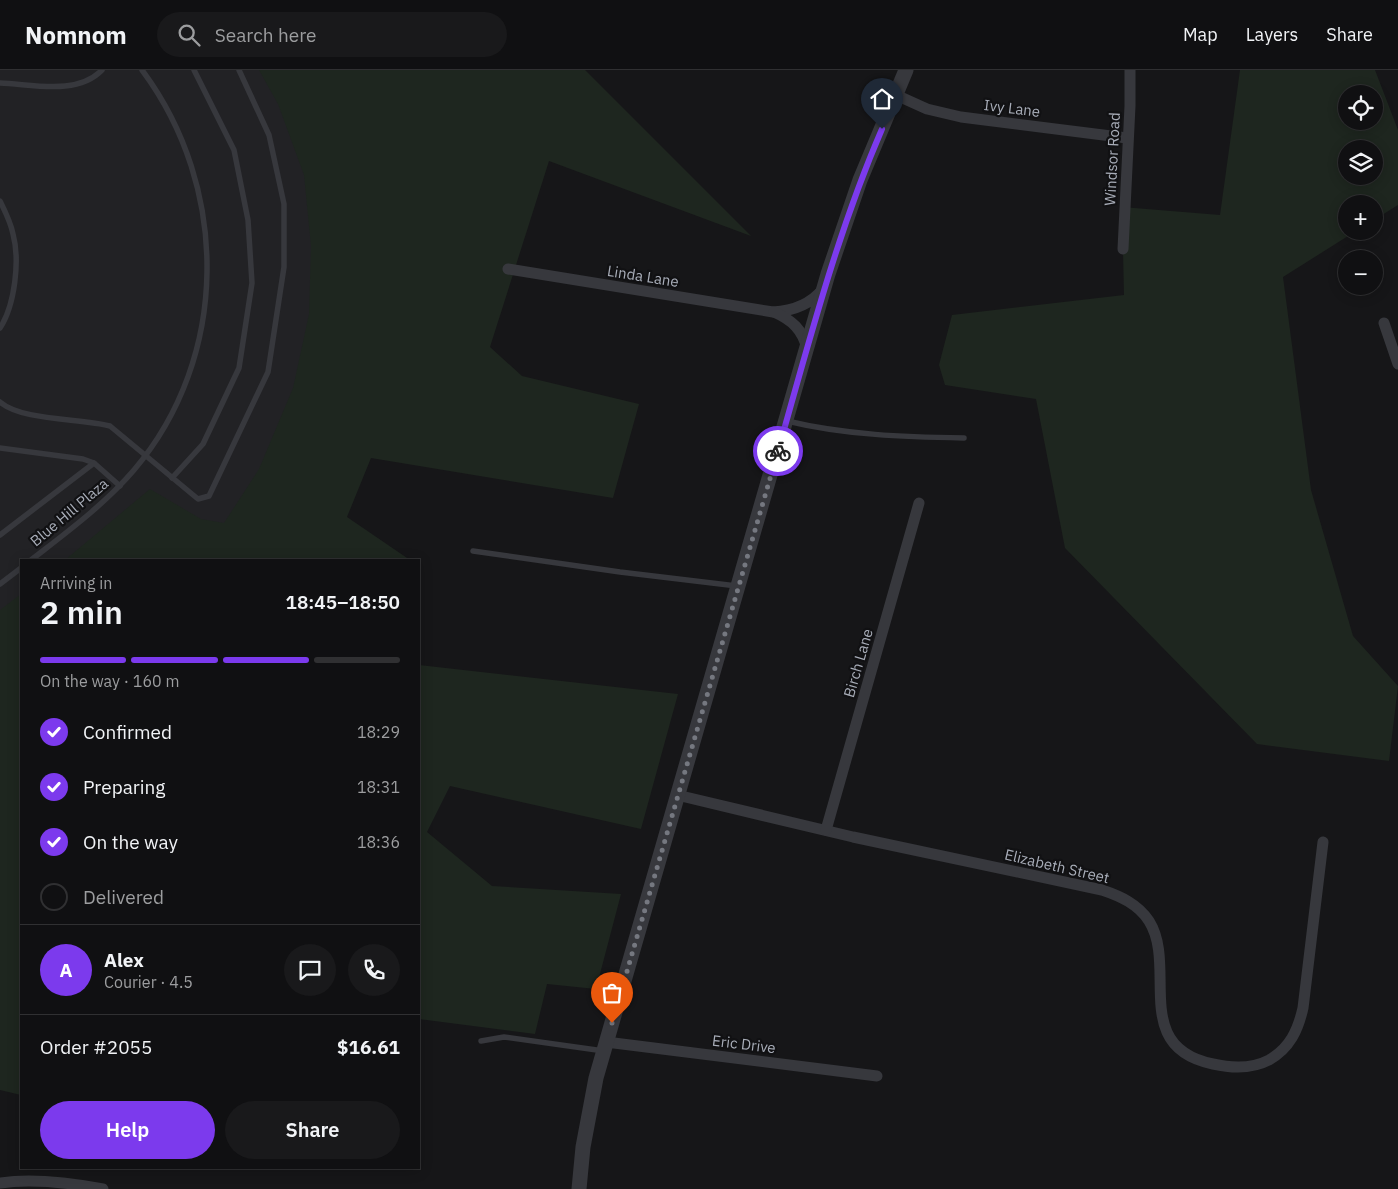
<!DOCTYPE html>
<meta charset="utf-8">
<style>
:root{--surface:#101012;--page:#19191b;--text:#f1f3f6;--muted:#9c9d9f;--line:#303032;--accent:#7c3aed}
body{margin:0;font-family:"IBM Plex Sans",sans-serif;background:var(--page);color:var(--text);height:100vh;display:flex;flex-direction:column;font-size:19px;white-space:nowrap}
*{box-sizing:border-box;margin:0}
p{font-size:16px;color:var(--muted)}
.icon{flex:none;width:28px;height:28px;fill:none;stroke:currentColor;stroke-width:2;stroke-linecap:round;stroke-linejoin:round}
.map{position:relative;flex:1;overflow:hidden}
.drawer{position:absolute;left:20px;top:489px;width:400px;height:610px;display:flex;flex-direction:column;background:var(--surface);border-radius:0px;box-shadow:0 2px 12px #0003,0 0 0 1px var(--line)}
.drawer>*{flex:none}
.controls{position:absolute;left:1338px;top:15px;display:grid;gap:10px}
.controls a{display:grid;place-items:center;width:45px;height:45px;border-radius:50%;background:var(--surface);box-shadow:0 2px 12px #0003,0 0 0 1px var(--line);font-size:25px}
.pin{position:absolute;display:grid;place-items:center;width:42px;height:42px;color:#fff;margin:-51px -21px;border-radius:50% 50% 50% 0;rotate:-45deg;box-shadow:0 0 5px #0007}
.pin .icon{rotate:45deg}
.courier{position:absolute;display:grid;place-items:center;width:50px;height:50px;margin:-25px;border:4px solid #7c3aed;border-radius:50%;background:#fff;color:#222;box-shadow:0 1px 6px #0007}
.headline em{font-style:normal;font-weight:600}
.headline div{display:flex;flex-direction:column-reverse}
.headline{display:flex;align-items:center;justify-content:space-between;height:85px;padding:0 20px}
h1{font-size:32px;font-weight:600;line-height:38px}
.bar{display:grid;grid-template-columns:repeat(4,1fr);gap:8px 5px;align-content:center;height:60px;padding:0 20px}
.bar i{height:6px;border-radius:4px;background:var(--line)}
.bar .active{background:var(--accent)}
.bar p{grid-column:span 4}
.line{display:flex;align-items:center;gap:12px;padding:0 20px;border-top:1px solid var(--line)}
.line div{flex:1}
.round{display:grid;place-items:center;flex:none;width:52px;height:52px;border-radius:26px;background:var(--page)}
ol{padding:0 20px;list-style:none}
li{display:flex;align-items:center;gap:15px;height:55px}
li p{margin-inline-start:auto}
li .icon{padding:5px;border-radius:50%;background:var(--accent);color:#fff;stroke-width:4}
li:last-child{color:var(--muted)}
li i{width:28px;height:28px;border:2px solid var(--line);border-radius:50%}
.cta{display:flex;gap:10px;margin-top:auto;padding:10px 20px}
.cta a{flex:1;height:58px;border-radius:30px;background:var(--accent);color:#fff;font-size:20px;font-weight:600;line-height:58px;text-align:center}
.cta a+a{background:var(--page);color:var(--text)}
header{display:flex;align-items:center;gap:30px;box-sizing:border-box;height:70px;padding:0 25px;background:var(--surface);border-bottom:1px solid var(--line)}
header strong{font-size:24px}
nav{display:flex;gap:28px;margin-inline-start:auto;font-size:18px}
.search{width:350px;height:45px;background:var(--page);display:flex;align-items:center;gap:12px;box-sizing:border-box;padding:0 18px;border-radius:28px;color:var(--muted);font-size:19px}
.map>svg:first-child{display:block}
.built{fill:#222225}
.green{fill:#1e261f;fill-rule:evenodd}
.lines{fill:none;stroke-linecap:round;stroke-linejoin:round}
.service{stroke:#37383d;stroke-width:5.5}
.minor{stroke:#37383d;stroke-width:11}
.tertiary{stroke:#37383d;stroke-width:15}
.done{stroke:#757880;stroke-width:5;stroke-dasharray:0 9}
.route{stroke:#7c3aed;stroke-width:6}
.labels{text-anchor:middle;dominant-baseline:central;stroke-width:4.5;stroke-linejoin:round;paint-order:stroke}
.street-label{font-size:15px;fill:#a8adb8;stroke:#111113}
</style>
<header>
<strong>Nomnom</strong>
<div class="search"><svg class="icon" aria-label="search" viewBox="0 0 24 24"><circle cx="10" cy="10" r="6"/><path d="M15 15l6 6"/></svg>Search here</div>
<nav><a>Map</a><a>Layers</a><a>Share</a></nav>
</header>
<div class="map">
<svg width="1398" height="1119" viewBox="0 0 1398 1119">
<rect width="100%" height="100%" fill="#161618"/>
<polygon class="built" points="0,0 275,0 319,151 305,314 229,461 77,490 21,490 21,533 0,549"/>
<g class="green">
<polygon points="259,0 585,0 751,166 549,91 490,277 522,306 639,334 613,428 371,388 347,447 410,490 65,490 150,419 201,449 224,453 259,399 293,318 309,244 311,176 304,105 278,34"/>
<path d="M1240,0H1375L1398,60V135L1374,150V134H1346V161H1356L1283,207L1311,420L1353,566L1398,616L1389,691L1257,674L1065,478L1036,329L945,315L939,295L952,245L1124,225L1122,137L1220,145ZM1346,24H1374V51H1346ZM1346,79H1374V106H1346Z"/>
<polygon points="21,524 21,1025 0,1020 0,540"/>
<polygon points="419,595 678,624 641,759 450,716 427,762 492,816 621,824 596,919 547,914 535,964 419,949"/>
</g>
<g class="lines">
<g class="service">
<path d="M0,13C32,14 77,26 102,0"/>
<path d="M0,131C5,141 11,153 13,164C20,190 15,235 0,258"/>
<path d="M0,332C22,351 80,348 110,356L198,429L209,426L268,302L284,197V134L269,65L239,0"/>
<path d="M787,351C845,365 905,367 964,368"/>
<polyline points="0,378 83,389 94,393"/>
<polyline points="172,408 203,374 239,298 252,213 248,150 234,80 194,0"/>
<polyline points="0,465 94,393 120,416"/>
<polyline points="473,481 620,502 737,516"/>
<path d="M31,490C67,462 104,435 134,400C230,287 230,118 142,0"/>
<polyline points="0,514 21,498"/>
<polyline points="481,971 504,967 604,981"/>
</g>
<g class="minor">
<polyline points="896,25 927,39 961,47 1127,68"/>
<polyline points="1123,179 1130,36 1130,0"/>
<path d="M508,199L773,242C792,241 810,235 823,219"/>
<path d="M774,242C792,250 803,260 807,279"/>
<polyline points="1384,253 1398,294"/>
<path d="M677,725L853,767L1102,820C1120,826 1138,834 1149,851C1178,897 1130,977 1213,994C1231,998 1252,999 1269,990C1290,978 1298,960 1303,938L1323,772"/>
<polyline points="826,760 919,433"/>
<polyline points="606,972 877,1006"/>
<path d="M0,1113C33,1108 71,1113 103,1119"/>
</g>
<polyline class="tertiary" points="579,1119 583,1077 596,1008 828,204 860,110 906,0"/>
</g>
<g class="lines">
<polyline class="done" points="612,953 778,381"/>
<path class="route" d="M778,381C809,272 837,163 882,59"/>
</g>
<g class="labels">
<g class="street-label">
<text transform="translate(1012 38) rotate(7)">Ivy Lane</text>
<text transform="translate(1112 89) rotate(-87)">Windsor Road</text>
<text transform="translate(643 206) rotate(9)">Linda Lane</text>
<text transform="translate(69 442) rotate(-40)">Blue Hill Plaza</text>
<text transform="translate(858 593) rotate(-74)">Birch Lane</text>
<text transform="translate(1057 796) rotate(13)">Elizabeth Street</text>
<text transform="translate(744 974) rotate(7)">Eric Drive</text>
</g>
</g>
</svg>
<div class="controls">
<a><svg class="icon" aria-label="locate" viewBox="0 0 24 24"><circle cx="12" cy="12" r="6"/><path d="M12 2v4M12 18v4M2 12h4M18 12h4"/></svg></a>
<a><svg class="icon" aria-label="layers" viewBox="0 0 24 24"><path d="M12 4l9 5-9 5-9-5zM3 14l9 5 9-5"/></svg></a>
<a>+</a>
<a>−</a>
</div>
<div class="pin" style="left:612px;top:953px;background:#ea580c"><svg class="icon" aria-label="bag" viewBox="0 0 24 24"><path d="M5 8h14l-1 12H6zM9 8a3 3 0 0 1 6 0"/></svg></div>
<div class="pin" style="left:882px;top:59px;background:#1f2937"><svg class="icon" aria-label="home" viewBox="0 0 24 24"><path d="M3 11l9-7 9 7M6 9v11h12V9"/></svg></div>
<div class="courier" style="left:778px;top:381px"><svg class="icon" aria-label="bike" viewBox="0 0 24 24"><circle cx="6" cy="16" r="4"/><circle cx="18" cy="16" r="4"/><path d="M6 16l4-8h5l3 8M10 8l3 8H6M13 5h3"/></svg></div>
<section class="drawer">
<div class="headline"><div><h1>2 min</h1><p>Arriving in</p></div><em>18:45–18:50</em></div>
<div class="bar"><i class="active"></i><i class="active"></i><i class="active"></i><i></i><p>On the way · 160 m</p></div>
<ol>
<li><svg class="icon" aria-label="check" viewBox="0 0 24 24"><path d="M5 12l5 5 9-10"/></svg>Confirmed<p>18:29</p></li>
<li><svg class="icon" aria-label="check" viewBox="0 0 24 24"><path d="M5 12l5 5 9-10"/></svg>Preparing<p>18:31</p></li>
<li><svg class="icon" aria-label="check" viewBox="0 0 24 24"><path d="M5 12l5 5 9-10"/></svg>On the way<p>18:36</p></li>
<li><i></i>Delivered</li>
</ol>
<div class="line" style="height:90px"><b class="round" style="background:var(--accent);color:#fff">A</b><div><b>Alex</b><p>Courier · 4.5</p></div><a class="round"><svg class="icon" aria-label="chat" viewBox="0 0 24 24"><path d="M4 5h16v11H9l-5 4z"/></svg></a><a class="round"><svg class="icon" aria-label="phone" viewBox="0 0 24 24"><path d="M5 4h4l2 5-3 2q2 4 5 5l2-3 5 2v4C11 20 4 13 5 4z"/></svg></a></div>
<div class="line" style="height:65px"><div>Order #2055</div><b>$16.61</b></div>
<div class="cta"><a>Help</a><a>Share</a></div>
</section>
</div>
